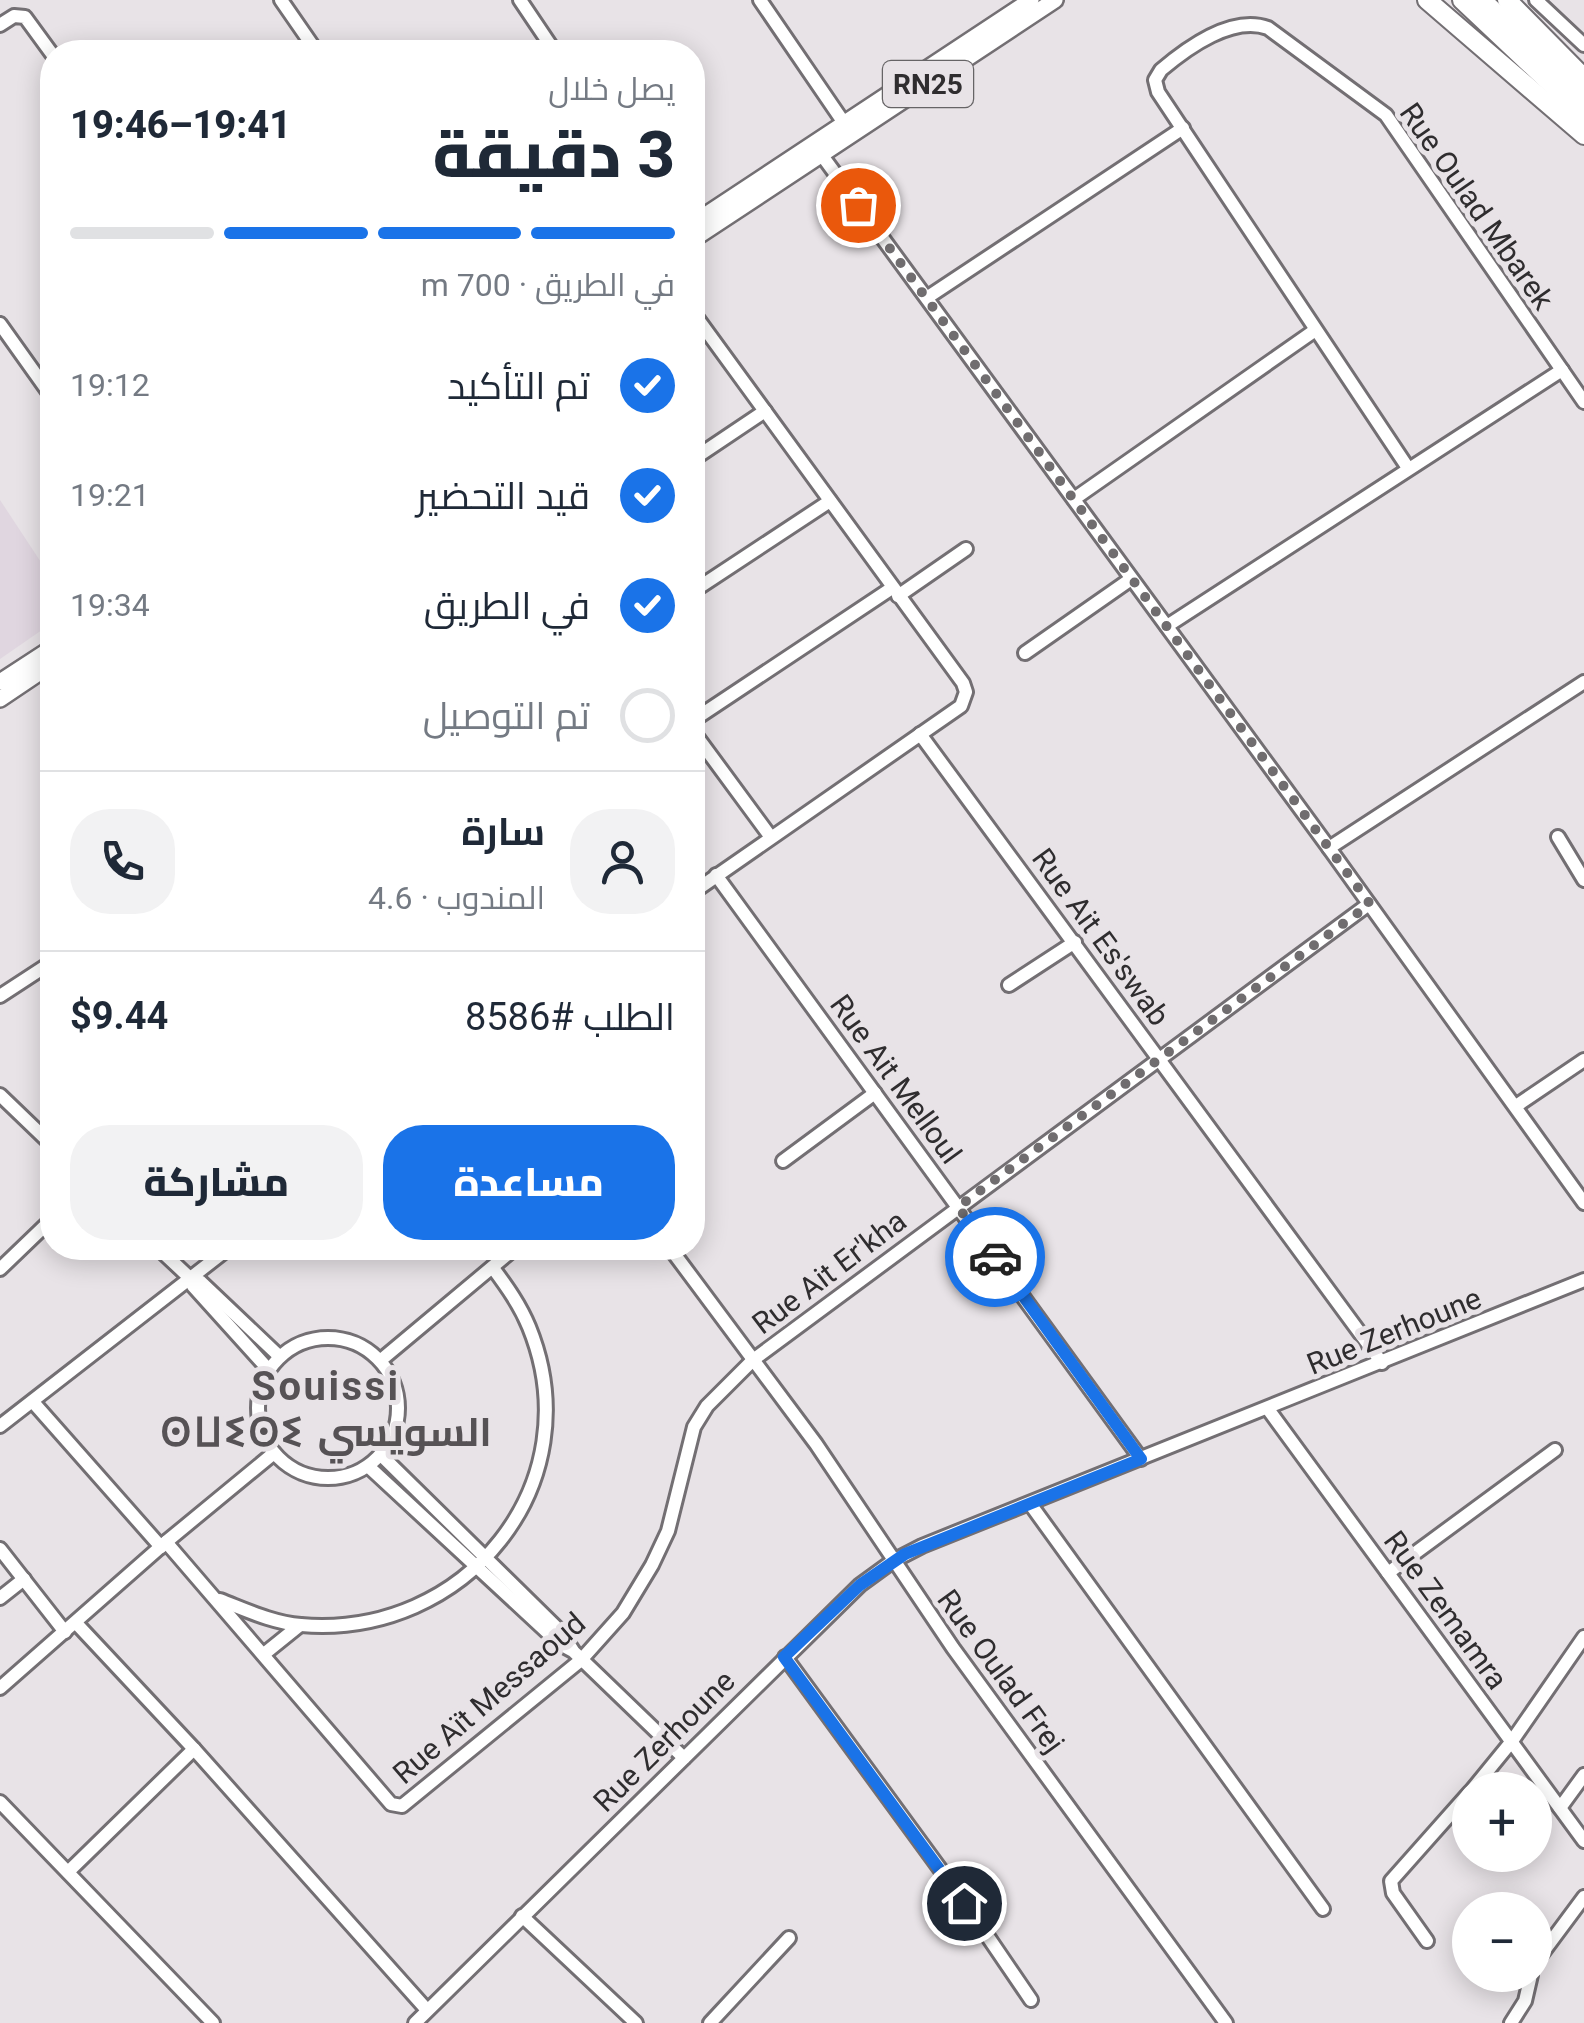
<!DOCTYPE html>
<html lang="ar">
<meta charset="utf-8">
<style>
:root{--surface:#fff;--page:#f2f2f3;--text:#1f2937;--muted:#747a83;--line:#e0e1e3;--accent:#1a73e8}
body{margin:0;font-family:Roboto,Cairo,"Noto Sans Tifinagh",sans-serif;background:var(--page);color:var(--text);direction:rtl;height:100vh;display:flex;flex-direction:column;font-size:38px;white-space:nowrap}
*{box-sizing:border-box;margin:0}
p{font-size:32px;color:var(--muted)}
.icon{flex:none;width:55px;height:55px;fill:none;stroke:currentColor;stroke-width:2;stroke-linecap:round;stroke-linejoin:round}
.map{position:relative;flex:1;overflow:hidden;direction:ltr}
.panel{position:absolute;left:40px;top:40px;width:665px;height:1220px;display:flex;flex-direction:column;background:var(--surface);border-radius:40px;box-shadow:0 5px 25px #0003;direction:rtl}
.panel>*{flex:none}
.controls{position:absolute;left:1452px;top:1772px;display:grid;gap:20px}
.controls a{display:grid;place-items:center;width:100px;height:100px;border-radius:50%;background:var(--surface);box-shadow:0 5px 25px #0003;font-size:50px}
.pin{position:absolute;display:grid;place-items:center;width:85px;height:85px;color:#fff;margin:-42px;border:5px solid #fff;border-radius:50%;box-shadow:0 2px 10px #0007}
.courier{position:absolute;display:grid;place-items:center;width:100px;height:100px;margin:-50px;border:8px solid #1a73e8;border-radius:50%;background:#fff;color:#222;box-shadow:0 2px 12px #0007}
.headline em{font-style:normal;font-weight:800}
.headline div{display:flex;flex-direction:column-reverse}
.headline{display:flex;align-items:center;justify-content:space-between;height:170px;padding:0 30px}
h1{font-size:65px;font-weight:800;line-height:75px}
.bar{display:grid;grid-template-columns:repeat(4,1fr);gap:15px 10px;align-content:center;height:120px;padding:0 30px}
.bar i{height:12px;border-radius:8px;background:var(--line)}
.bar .current{background:var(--accent)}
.bar p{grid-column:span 4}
.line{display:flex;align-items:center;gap:25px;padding:0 30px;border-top:2px solid var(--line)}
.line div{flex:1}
.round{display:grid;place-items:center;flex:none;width:105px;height:105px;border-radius:40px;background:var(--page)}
ol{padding:0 30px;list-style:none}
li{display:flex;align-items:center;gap:30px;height:110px}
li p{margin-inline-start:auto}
li .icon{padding:10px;border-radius:50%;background:var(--accent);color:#fff;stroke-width:4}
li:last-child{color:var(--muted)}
li i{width:55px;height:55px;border:5px solid var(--line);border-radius:50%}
.primary-button{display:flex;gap:20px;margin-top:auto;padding:20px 30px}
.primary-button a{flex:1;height:115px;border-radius:40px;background:var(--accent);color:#fff;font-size:40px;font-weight:800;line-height:115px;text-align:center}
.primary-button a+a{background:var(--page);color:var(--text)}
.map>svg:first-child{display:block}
.built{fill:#e0d6e0}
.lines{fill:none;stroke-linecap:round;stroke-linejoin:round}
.minor-casing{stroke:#736f73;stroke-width:18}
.major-casing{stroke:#736f73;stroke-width:20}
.highway-casing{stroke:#736f73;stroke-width:22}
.minor{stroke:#fff;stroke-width:12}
.major{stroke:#fff;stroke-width:15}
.highway{stroke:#fff;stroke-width:18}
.done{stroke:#706d6f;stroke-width:10;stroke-dasharray:0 18}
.route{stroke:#1a73e8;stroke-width:12}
.labels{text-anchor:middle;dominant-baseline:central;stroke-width:10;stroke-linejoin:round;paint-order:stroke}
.shield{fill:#e8e3e7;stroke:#666466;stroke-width:2.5}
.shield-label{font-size:28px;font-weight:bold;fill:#2f2d2f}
.street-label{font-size:30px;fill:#2f2d2f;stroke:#e8e3e7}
.district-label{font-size:40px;font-weight:bold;letter-spacing:2.5px;fill:#565255;stroke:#e8e3e7}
</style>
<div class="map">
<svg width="1584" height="2023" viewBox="0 0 1584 2023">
<rect width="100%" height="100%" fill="#e8e3e7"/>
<polygon class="built" points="0,500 52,579 52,623 0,659"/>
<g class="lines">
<defs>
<g id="minor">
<polyline points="281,0 317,52"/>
<polyline points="520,0 555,52"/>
<polyline points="760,0 844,123"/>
<polyline points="1536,0 1584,45"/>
<polyline points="0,25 14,16 25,17 52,54"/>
<polyline points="818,150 1329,848 1584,1203"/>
<polyline points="928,297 1183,128"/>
<polyline points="692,311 963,683 966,692 961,706 692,893"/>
<polyline points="0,324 52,397"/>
<polyline points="692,460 765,411"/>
<path d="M1408,468L1158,92L1155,80L1161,70C1188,47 1233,15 1268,28L1386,115L1584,402"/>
<polyline points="1074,499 1314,331"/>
<polyline points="692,592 830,501"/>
<polyline points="898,596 966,549"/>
<polyline points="1167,626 1562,370"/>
<polyline points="1025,653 1131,579"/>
<polyline points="692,721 892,588"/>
<polyline points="692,730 770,836"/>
<polyline points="920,734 1382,1363"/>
<polyline points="1558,837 1584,880"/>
<polyline points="1329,848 1584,682"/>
<polyline points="716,875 1141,1459"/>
<polyline points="1009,985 1075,942"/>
<polyline points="0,996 52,962"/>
<polyline points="0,1095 52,1145"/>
<polyline points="1516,1106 1584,1060"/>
<polyline points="783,1161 875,1093"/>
<polyline points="158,1248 190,1278 193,1286 268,1369"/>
<polyline points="670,1248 816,1444 953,1648 1226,2023"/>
<polyline points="0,1269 52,1219"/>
<polyline points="190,1278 201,1282 279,1356"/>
<circle cx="328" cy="1408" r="70"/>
<polyline points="381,1360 515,1248"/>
<polyline points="33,1402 161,1547"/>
<polyline points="1268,1409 1584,1841"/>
<polyline points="0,1426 229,1248"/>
<polyline points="381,1455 560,1631 572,1649"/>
<polyline points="369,1467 560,1644 573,1651 684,1758"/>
<polyline points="1031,1505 1323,1909"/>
<polyline points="166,1542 391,1804 402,1806 581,1660 623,1613 652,1565 668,1531 694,1427 707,1406 753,1360 1369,904"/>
<polyline points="0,1549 65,1632"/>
<polyline points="1388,1573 1555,1450"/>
<polyline points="0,1598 24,1579"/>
<path d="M220,1600C246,1610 273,1623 301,1625C465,1639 593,1484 529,1327C520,1305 507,1287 493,1268"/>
<polyline points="76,1623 194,1749 427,2010"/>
<polyline points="264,1654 300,1625"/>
<polyline points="785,1657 965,1903 1031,2000"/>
<polyline points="0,1688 166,1542 274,1453"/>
<polyline points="1472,1790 1512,1741 1584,1637"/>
<polyline points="0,1802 213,2023"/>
<polyline points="1560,1808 1584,1775"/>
<polyline points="68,1872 194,1749"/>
<polyline points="522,1916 636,2023"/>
<polyline points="1427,1941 1393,1893 1391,1881 1470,1792"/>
<polyline points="1535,1963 1584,1897"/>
<polyline points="415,2023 860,1585 893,1561 922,1546 1584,1280"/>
<polyline points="710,2023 789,1938"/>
<polyline points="1511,2023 1525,2001 1531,1975"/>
</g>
<g id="major">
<polyline points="692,224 1031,0"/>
<polyline points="692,240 1055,0"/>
<polyline points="0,682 52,648"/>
<polyline points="0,699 52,664"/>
</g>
<g id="highway">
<polyline points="1427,0 1584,135"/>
<polyline points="1462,0 1584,115"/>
<polyline points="1482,0 1584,96"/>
<polyline points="1507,0 1584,78"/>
</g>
</defs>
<use href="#minor" class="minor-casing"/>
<use href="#major" class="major-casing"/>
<use href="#highway" class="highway-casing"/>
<use href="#minor" class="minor"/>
<use href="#major" class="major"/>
<use href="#highway" class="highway"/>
</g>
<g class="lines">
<polyline class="done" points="858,205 1370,904 958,1207 995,1257"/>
<polyline class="route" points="964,1903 784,1657 860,1585 905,1554 1141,1459 995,1257"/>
</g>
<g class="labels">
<rect class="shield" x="883" y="61" width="90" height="46" rx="8"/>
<g class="shield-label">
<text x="928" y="84">RN25</text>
</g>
<g class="street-label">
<text transform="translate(1477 206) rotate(55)">Rue Oulad Mbarek</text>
<text transform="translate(1101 937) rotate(54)">Rue Ait Es'swab</text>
<text transform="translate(896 1079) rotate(54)">Rue Ait Melloul</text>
<text transform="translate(829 1272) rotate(-37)">Rue Ait Er'kha</text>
<text transform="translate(1394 1331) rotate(-22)">Rue Zerhoune</text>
<text transform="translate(1446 1610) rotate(54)">Rue Zemamra</text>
<text transform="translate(1001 1671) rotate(54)">Rue Oulad Frej</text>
<text transform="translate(489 1698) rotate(-41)">Rue Aït Messaoud</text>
<text transform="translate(664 1741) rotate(-45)">Rue Zerhoune</text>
</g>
<g class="district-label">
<text x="326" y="1386">Souissi<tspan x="326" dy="46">ⵙⵡⵉⵙⵉ السويسي</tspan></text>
</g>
</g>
</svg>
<div class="controls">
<a>+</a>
<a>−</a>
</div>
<div class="pin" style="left:858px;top:205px;background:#ea580c"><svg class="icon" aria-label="bag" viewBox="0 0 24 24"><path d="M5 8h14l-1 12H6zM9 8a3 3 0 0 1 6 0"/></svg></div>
<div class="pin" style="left:964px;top:1903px;background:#1f2937"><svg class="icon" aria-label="home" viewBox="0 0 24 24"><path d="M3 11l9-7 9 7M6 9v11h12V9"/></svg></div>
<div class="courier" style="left:995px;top:1257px"><svg class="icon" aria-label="car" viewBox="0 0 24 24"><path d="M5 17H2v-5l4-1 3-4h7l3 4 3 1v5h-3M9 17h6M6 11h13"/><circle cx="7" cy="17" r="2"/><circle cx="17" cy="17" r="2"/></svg></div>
<section class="panel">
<div class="headline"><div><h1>3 دقيقة</h1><p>يصل خلال</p></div><em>19:41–19:46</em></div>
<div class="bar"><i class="current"></i><i class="current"></i><i class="current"></i><i></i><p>في الطريق · 700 m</p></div>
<ol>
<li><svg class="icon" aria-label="check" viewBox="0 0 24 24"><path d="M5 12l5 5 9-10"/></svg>تم التأكيد<p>19:12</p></li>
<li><svg class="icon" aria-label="check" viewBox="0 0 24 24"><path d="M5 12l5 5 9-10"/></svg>قيد التحضير<p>19:21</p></li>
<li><svg class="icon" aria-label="check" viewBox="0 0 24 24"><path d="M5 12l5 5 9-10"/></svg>في الطريق<p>19:34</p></li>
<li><i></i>تم التوصيل</li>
</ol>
<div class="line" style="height:180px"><a class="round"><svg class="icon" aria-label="person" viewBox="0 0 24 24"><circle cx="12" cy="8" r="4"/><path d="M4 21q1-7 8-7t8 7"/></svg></a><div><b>سارة</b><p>المندوب · 4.6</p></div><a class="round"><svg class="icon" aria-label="phone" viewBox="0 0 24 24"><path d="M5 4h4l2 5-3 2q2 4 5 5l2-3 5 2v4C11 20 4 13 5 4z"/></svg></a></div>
<div class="line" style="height:130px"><div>الطلب #8586</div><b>$9.44</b></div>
<div class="primary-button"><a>مساعدة</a><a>مشاركة</a></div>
</section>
</div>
